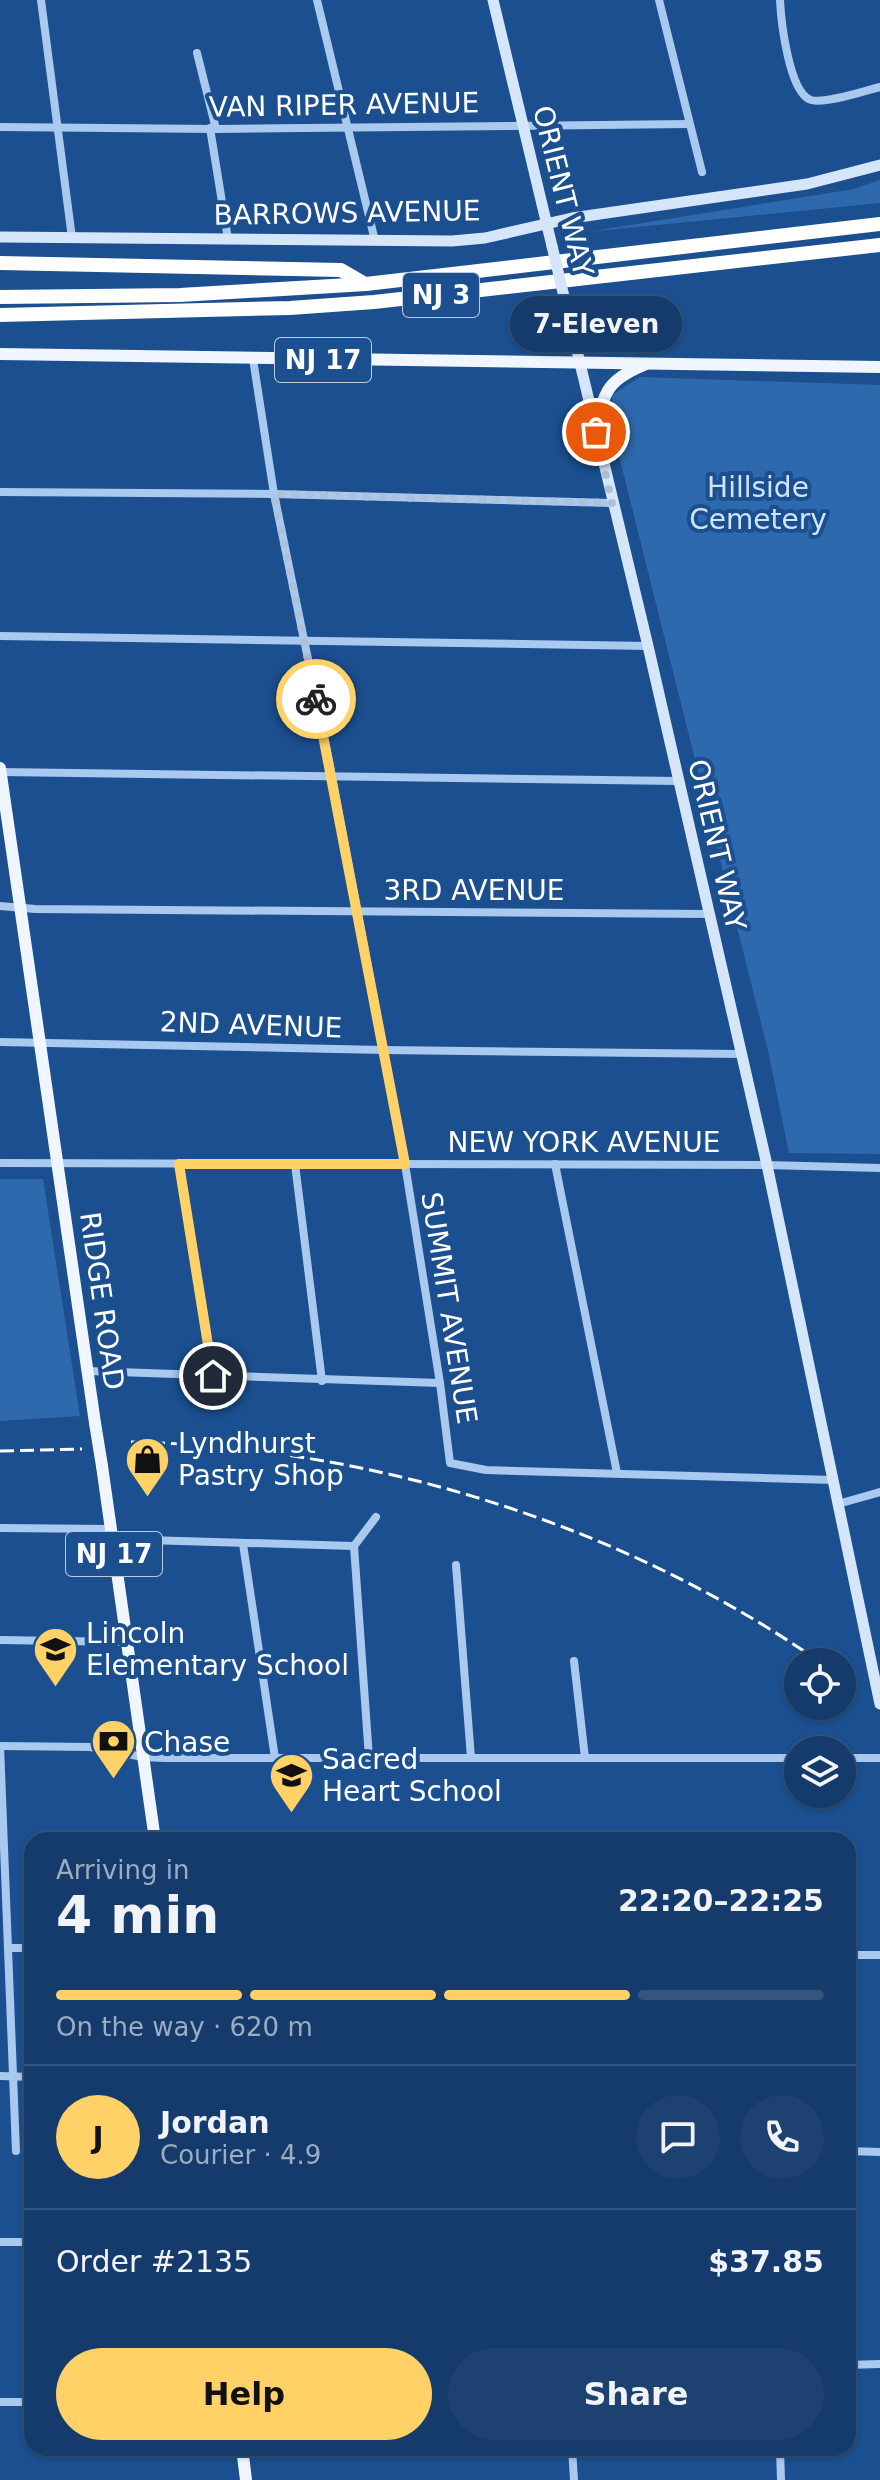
<!DOCTYPE html>
<meta charset="utf-8">
<style>
:root{--surface:#143b6b;--page:#1d4271;--text:#f1f3f6;--muted:#9dadc1;--line:#33557e;--accent:#ffd166}
body{margin:0;font-family:"DejaVu Sans",sans-serif;background:var(--page);color:var(--text);height:100vh;display:flex;flex-direction:column;font-size:30px;white-space:nowrap}
*{box-sizing:border-box;margin:0}
p{font-size:26px;color:var(--muted)}
.icon{flex:none;width:44px;height:44px;fill:none;stroke:currentColor;stroke-width:2;stroke-linecap:round;stroke-linejoin:round}
.map{position:relative;flex:1;overflow:hidden}
.panel{position:absolute;left:24px;top:1832px;width:832px;height:624px;display:flex;flex-direction:column;background:var(--surface);border-radius:24px;box-shadow:0 2px 6px #0004,0 0 0 2px var(--line)}
.panel>*{flex:none}
.tools{position:absolute;left:784px;top:1648px;display:grid;gap:16px}
.tools a{display:grid;place-items:center;width:72px;height:72px;border-radius:50%;background:var(--surface);box-shadow:0 2px 6px #0004,0 0 0 2px var(--line);font-size:40px}
.pin{position:absolute;display:grid;place-items:center;width:68px;height:68px;color:#fff;margin:-34px;border:4px solid #fff;border-radius:50%;box-shadow:0 2px 8px #0007}
.courier{position:absolute;display:grid;place-items:center;width:80px;height:80px;margin:-40px;border:6px solid #ffd166;border-radius:50%;background:#fff;color:#222;box-shadow:0 2px 10px #0007}
.bubble{position:absolute;height:56px;border-radius:28px;background:var(--surface);box-shadow:0 2px 6px #0004,0 0 0 2px var(--line);font-size:26px;font-weight:800;line-height:56px;text-align:center}
.summary em{font-style:normal;font-weight:800}
.summary div{display:flex;flex-direction:column-reverse}
.summary{display:flex;align-items:center;justify-content:space-between;height:136px;padding:0 32px}
h1{font-size:52px;font-weight:800;line-height:60px}
.bar{display:grid;grid-template-columns:repeat(4,1fr);gap:12px 8px;align-content:center;height:96px;padding:0 32px}
.bar i{height:10px;border-radius:6px;background:var(--line)}
.bar .selected{background:var(--accent)}
.bar p{grid-column:span 4}
.line{display:flex;align-items:center;gap:20px;padding:0 32px;border-top:2px solid var(--line)}
.line div{flex:1}
.round{display:grid;place-items:center;flex:none;width:84px;height:84px;border-radius:42px;background:var(--page)}
.cta{display:flex;gap:16px;margin-top:auto;padding:16px 32px}
.cta a{flex:1;height:92px;border-radius:48px;background:var(--accent);color:#111;font-size:32px;font-weight:800;line-height:92px;text-align:center}
.cta a+a{background:var(--page);color:var(--text)}
.map>svg:first-child{display:block}
.green{fill:#2e69ad}
.lines{fill:none;stroke-linecap:round;stroke-linejoin:round}
.street{stroke:#a9c9ee;stroke-width:8}
.secondary{stroke:#d6e6fa;stroke-width:11}
.primary{stroke:#f0f6ff;stroke-width:12}
.highway{stroke:#fff;stroke-width:14}
.rail{stroke:#fff;stroke-width:3;stroke-dasharray:14 6;stroke-linecap:butt}
.secondary-bridge{stroke:#d6e6fa;stroke-width:11}
.primary-bridge{stroke:#f0f6ff;stroke-width:12}
.done{stroke:#afc1d8;stroke-width:8;stroke-dasharray:0 14.4}
.route{stroke:#ffd166;stroke-width:10}
.labels{text-anchor:middle;dominant-baseline:central;stroke-width:8;stroke-linejoin:round;paint-order:stroke}
.shield{fill:#1b4f8f;stroke:#bbcadd;stroke-width:2}
.shield-label{font-size:26px;font-weight:bold;fill:#fff}
.street-label{font-size:28px;fill:#fff;stroke:#1b4f8f}
.park-label{font-size:28px;fill:#cfe3fa;stroke:#1b4f8f}
.poi-label{font-size:28px;fill:#fff;stroke:#1b4f8f;text-anchor:start}
</style>
<div class="map">
<svg width="880" height="2480" viewBox="0 0 880 2480">
<rect width="100%" height="100%" fill="#1b4f8f"/>
<g class="green">
<polygon points="880,180 880,203 587,232 854,189"/>
<polygon points="640,377 880,385 880,1154 789,1153 768,1051 613,432 612,395"/>
<polygon points="0,1179 43,1179 80,1416 0,1421"/>
</g>
<g class="lines">
<g class="street">
<polyline points="41,0 72,238"/>
<polyline points="317,0 375,241"/>
<polyline points="659,0 702,172"/>
<path d="M780,0C781,21 789,93 811,100C826,104 864,91 880,87"/>
<polyline points="197,53 216,129"/>
<polyline points="0,127 216,129 689,124"/>
<polyline points="210,128 228,239"/>
<polyline points="253,359 274,494 330,766 405,1164 440,1383 450,1463 486,1470 833,1480"/>
<polyline points="0,492 274,494 612,503"/>
<polyline points="0,636 648,646"/>
<polyline points="0,772 678,781"/>
<polyline points="0,906 35,909 709,914"/>
<polyline points="0,1042 383,1050 741,1054"/>
<polyline points="0,1163 767,1165 880,1168"/>
<polyline points="179,1164 213,1376"/>
<polyline points="295,1164 322,1381"/>
<polyline points="555,1164 617,1473"/>
<polyline points="88,1371 440,1383"/>
<polyline points="838,1504 880,1492"/>
<polyline points="0,1528 111,1529"/>
<polyline points="112,1539 354,1546"/>
<polyline points="243,1544 275,1758"/>
<polyline points="456,1565 471,1758"/>
<polyline points="0,1640 127,1642"/>
<polyline points="574,1661 585,1758"/>
<polyline points="0,1746 90,1747 143,1757 164,1758 798,1758"/>
<polyline points="0,1746 16,2151"/>
<polyline points="369,1758 354,1546 376,1517"/>
<polyline points="842,1758 880,1758"/>
<polyline points="8,1948 32,1948"/>
<polyline points="848,1955 880,1955"/>
<polyline points="0,2076 32,2077"/>
<polyline points="848,2151 880,2152"/>
<polyline points="0,2242 32,2242"/>
<polyline points="848,2365 880,2364"/>
<polyline points="0,2402 32,2402"/>
<polyline points="572,2448 574,2480"/>
<polyline points="780,2448 781,2480"/>
</g>
<g class="secondary">
<polyline points="493,0 552,246"/>
<polyline points="0,237 452,241 485,238 572,218 807,184 880,165"/>
<polyline points="566,305 648,646 767,1165 880,1704"/>
</g>
<g class="primary">
<polyline points="0,354 880,367"/>
<path d="M596,432C604,393 605,381 644,365"/>
<polyline points="0,768 95,1423"/>
<polyline points="102,1466 155,1840"/>
<polyline points="242,2448 246,2480"/>
</g>
<g class="highway">
<polyline points="0,263 341,270 365,284"/>
<polyline points="0,297 180,295 366,284 880,224"/>
<polyline points="0,315 290,308 374,302 880,245"/>
</g>
<g class="rail">
<path d="M131,1442C373,1447 621,1524 820,1662"/>
<polyline points="0,1451 82,1449"/>
<polyline points="842,1677 851,1684"/>
</g>
<polyline class="secondary-bridge" points="552,246 566,305"/>
<polyline class="primary-bridge" points="95,1423 102,1466"/>
</g>
<g class="lines">
<polyline class="done" points="316,699 274,494 612,503 596,432"/>
<polyline class="route" points="213,1376 179,1164 405,1164 316,699"/>
</g>
<defs>
<symbol id="shop-pin" viewBox="-11 -11 22 30"><path d="M0 17L-7.5 6A9.5 9.5 0 1 1 7.5 6Z" fill="#ffd166" stroke="#1b4f8f"/><path d="M-5-2.5h2.3a2.7 3.5 0 0 1 5.4 0H5L5.5 6h-11ZM-1.5-2.5h3a1.5 2.3 0 0 0-3 0Z" fill="#111"/></symbol>
<symbol id="school-pin" viewBox="-11 -11 22 30"><path d="M0 17L-7.5 6A9.5 9.5 0 1 1 7.5 6Z" fill="#ffd166" stroke="#1b4f8f"/><path d="M0-5L7-2L0 1L-7-2ZM-4 1L0 2.5L4 1V4Q0 6-4 4Z" fill="#111"/></symbol>
<symbol id="bank-pin" viewBox="-11 -11 22 30"><path d="M0 17L-7.5 6A9.5 9.5 0 1 1 7.5 6Z" fill="#ffd166" stroke="#1b4f8f"/><path d="M-6-4H6V4H-6ZM0-2.3a2.3 2.3 0 1 0 0 4.6a2.3 2.3 0 1 0 0-4.6Z" fill="#111"/></symbol>
</defs>
<g fill-rule="evenodd">
<use href="#shop-pin" x="122" y="1434" width="51" height="69"/>
<use href="#school-pin" x="30" y="1624" width="51" height="69"/>
<use href="#bank-pin" x="88" y="1716" width="51" height="69"/>
<use href="#school-pin" x="266" y="1750" width="51" height="69"/>
</g>
<g class="labels">
<g class="shield">
<rect x="403" y="273" width="76" height="44" rx="6"/>
<rect x="275" y="338" width="96" height="44" rx="6"/>
<rect x="66" y="1532" width="96" height="44" rx="6"/>
</g>
<g class="shield-label">
<text x="441" y="295">NJ 3</text>
<text x="323" y="360">NJ 17</text>
<text x="114" y="1554">NJ 17</text>
</g>
<g class="street-label">
<text transform="translate(344 105) rotate(-1)">VAN RIPER AVENUE</text>
<text transform="translate(563 191) rotate(76)">ORIENT WAY</text>
<text transform="translate(347 213) rotate(-1)">BARROWS AVENUE</text>
<text transform="translate(717 845) rotate(77)">ORIENT WAY</text>
<text x="474" y="890">3RD AVENUE</text>
<text transform="translate(251 1025) rotate(2)">2ND AVENUE</text>
<text x="584" y="1142">NEW YORK AVENUE</text>
<text transform="translate(102 1301) rotate(82)">RIDGE ROAD</text>
<text transform="translate(449 1308) rotate(81)">SUMMIT AVENUE</text>
</g>
<g class="park-label">
<text x="758" y="487">Hillside<tspan x="758" dy="32">Cemetery</tspan></text>
</g>
<g class="poi-label">
<text x="178" y="1443">Lyndhurst<tspan x="178" dy="32">Pastry Shop</tspan></text>
<text x="86" y="1633">Lincoln<tspan x="86" dy="32">Elementary School</tspan></text>
<text x="144" y="1742">Chase</text>
<text x="322" y="1759">Sacred<tspan x="322" dy="32">Heart School</tspan></text>
</g>
</g>
</svg>
<div class="tools">
<a><svg class="icon" aria-label="locate" viewBox="0 0 24 24"><circle cx="12" cy="12" r="6"/><path d="M12 2v4M12 18v4M2 12h4M18 12h4"/></svg></a>
<a><svg class="icon" aria-label="layers" viewBox="0 0 24 24"><path d="M12 4l9 5-9 5-9-5zM3 14l9 5 9-5"/></svg></a>
</div>
<div class="pin" style="left:596px;top:432px;background:#ea580c"><svg class="icon" aria-label="bag" viewBox="0 0 24 24"><path d="M5 8h14l-1 12H6zM9 8a3 3 0 0 1 6 0"/></svg></div>
<div class="pin" style="left:213px;top:1376px;background:#1f2937"><svg class="icon" aria-label="home" viewBox="0 0 24 24"><path d="M3 11l9-7 9 7M6 9v11h12V9"/></svg></div>
<div class="courier" style="left:316px;top:699px"><svg class="icon" aria-label="bike" viewBox="0 0 24 24"><circle cx="6" cy="16" r="4"/><circle cx="18" cy="16" r="4"/><path d="M6 16l4-8h5l3 8M10 8l3 8H6M13 5h3"/></svg></div>
<div class="bubble" style="left:510px;top:296px;width:172px">7-Eleven</div>
<section class="panel">
<div class="summary"><div><h1>4 min</h1><p>Arriving in</p></div><em>22:20–22:25</em></div>
<div class="bar"><i class="selected"></i><i class="selected"></i><i class="selected"></i><i></i><p>On the way · 620 m</p></div>
<div class="line" style="height:144px"><b class="round" style="background:var(--accent);color:#111">J</b><div><b>Jordan</b><p>Courier · 4.9</p></div><a class="round"><svg class="icon" aria-label="chat" viewBox="0 0 24 24"><path d="M4 5h16v11H9l-5 4z"/></svg></a><a class="round"><svg class="icon" aria-label="phone" viewBox="0 0 24 24"><path d="M5 4h4l2 5-3 2q2 4 5 5l2-3 5 2v4C11 20 4 13 5 4z"/></svg></a></div>
<div class="line" style="height:104px"><div>Order #2135</div><b>$37.85</b></div>
<div class="cta"><a>Help</a><a>Share</a></div>
</section>
</div>
